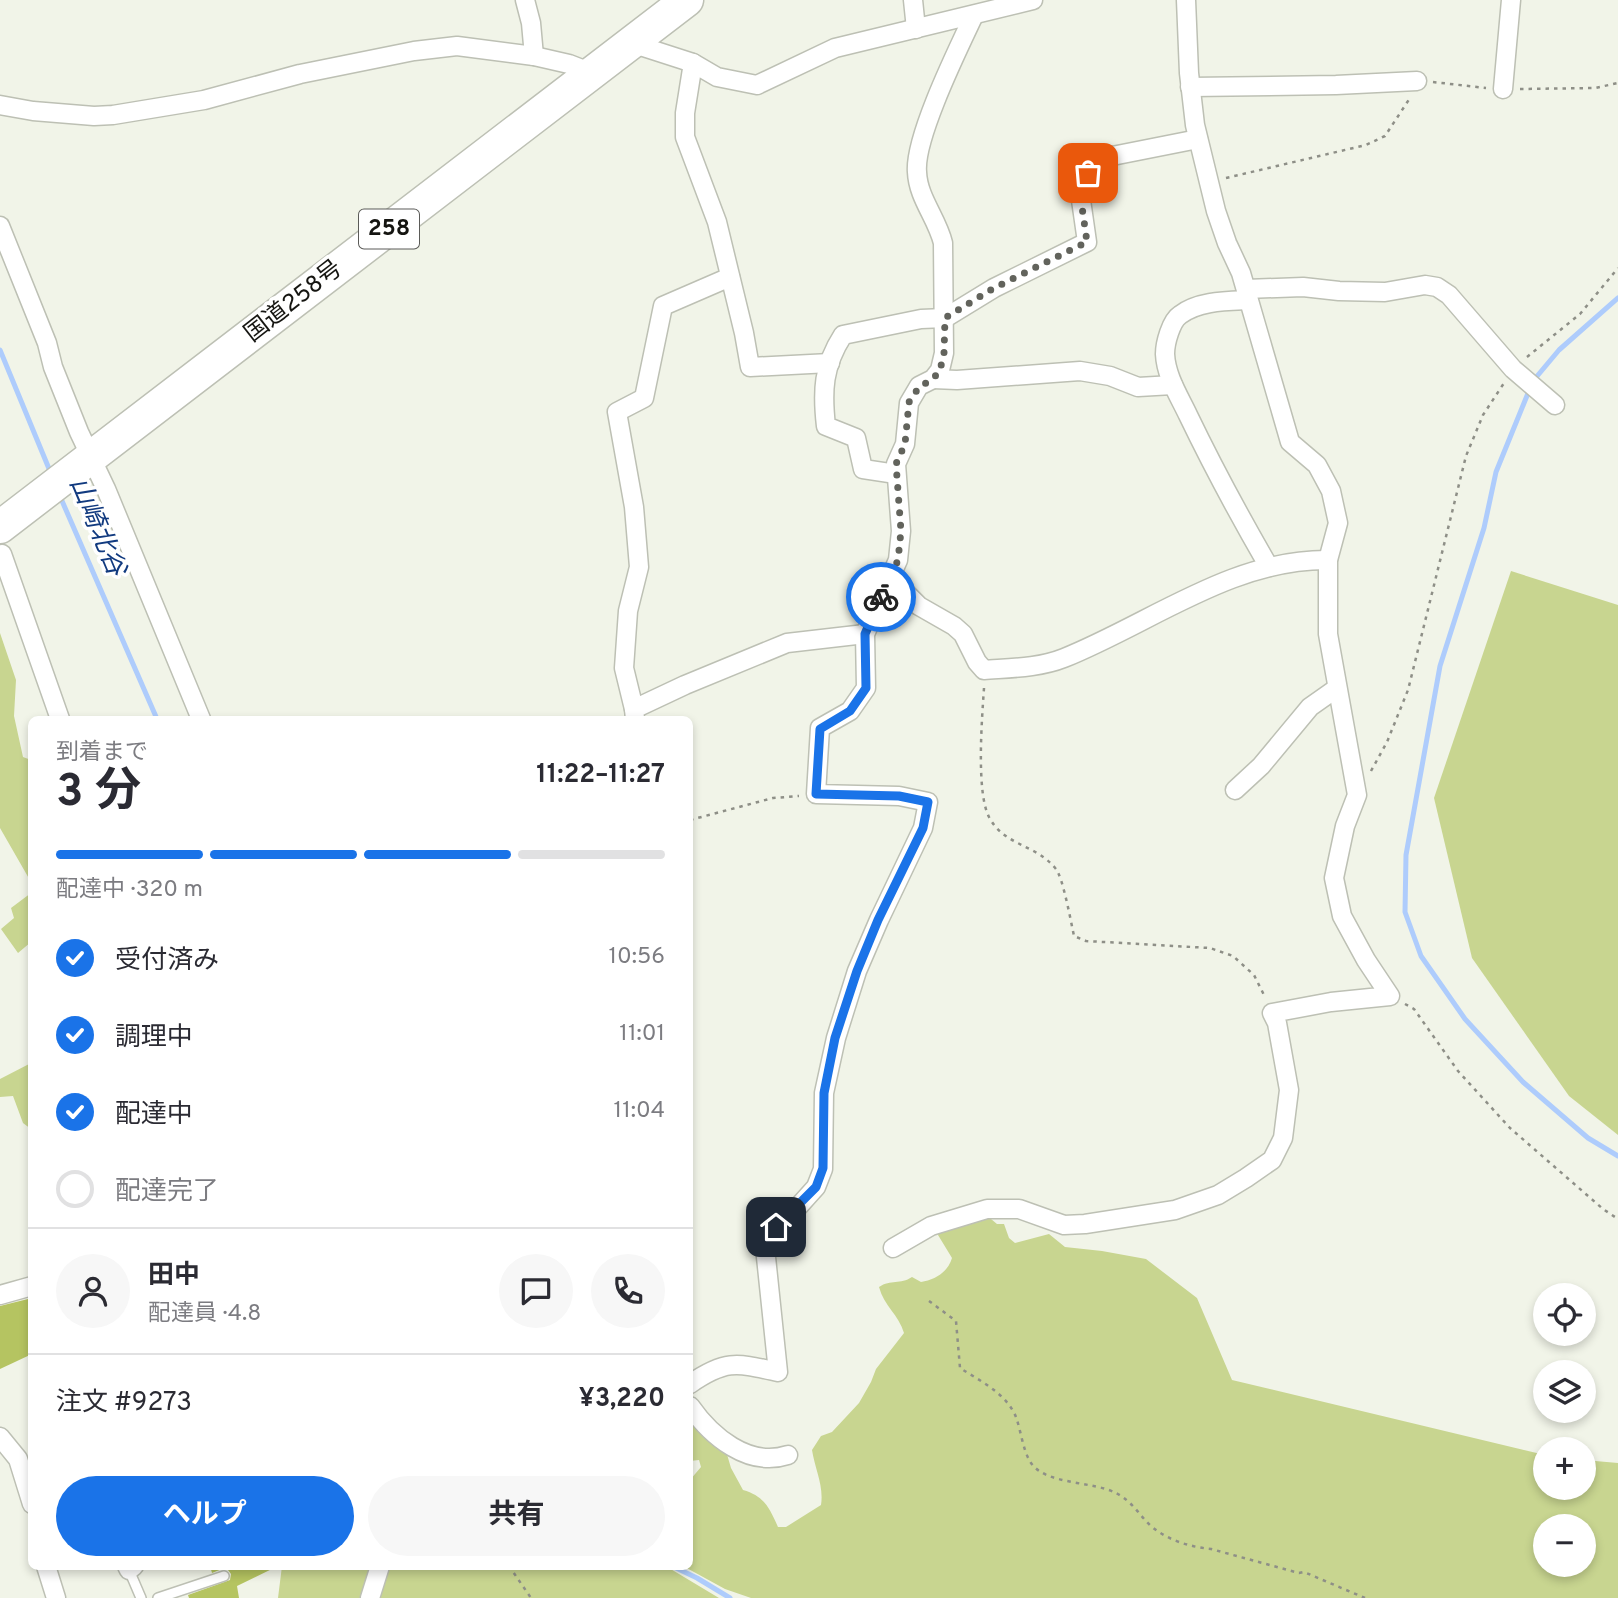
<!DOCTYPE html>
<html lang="ja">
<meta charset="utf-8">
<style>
:root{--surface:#fff;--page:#f7f7f7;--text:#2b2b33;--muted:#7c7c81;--line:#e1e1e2;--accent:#1a73e8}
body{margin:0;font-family:Overpass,"Noto Sans JP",sans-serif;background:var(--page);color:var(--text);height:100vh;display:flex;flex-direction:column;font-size:26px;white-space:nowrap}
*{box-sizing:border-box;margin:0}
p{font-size:23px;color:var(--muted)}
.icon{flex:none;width:38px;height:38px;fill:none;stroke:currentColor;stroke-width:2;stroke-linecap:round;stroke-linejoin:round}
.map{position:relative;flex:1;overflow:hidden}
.sheet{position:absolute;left:28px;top:716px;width:665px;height:854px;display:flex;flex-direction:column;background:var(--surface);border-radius:10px;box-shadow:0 4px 10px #0003}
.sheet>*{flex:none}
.controls{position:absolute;left:1533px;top:1283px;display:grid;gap:14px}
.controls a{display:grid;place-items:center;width:63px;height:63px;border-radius:50%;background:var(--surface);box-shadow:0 4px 10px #0003;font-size:35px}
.pin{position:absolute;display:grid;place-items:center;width:60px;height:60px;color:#fff;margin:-30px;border-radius:14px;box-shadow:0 4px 10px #0006}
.courier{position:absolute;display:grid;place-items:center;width:70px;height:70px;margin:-35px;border:5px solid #1a73e8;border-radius:50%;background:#fff;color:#222;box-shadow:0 2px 9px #0007}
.head em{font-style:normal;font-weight:700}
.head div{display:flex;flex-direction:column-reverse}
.head{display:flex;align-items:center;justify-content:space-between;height:119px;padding:0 28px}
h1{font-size:46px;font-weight:700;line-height:52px}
.bar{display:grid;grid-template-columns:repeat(4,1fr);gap:10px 7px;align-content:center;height:84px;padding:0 28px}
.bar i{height:9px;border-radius:5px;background:var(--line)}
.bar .active{background:var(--accent)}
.bar p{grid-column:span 4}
.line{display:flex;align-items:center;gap:18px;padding:0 28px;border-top:2px solid var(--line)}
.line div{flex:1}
.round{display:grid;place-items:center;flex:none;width:74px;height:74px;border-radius:37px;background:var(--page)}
ol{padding:0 28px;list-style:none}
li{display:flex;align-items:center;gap:21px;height:77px}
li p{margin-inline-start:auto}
li .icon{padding:7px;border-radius:50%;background:var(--accent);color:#fff;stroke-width:4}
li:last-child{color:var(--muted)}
li i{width:38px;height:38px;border:4px solid var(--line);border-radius:50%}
.cta{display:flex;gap:14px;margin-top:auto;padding:14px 28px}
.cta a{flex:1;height:80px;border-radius:42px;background:var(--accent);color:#fff;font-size:28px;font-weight:700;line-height:80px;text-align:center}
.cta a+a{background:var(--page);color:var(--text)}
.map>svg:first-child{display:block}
.green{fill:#c8d590;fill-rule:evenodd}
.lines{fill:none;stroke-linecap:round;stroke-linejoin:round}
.stream{stroke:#aeccfc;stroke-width:5}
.building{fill:#b5c461}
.lane-casing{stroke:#bdc0b4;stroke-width:12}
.street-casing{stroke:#bdc0b4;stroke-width:21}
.highway-casing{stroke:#bdc0b4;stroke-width:35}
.path{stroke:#8e8f87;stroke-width:2.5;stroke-dasharray:3.5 5;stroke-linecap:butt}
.lane{stroke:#fff;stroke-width:9}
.street{stroke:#fff;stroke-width:18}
.highway{stroke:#fff;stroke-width:32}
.done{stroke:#62635c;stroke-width:7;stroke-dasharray:0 12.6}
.route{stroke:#1a73e8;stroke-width:9}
.labels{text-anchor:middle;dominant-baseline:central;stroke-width:7;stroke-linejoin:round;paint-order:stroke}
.shield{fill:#fff;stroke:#5b5b58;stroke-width:2}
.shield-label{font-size:23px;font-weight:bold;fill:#151511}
.street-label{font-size:24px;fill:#151511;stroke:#fff}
.water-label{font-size:26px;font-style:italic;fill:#113a7f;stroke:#fff}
</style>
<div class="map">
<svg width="1618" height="1598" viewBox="0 0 1618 1598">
<rect width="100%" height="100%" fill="#f1f4e8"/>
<g class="green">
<polygon points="1511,571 1618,605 1618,1135 1569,1096 1472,958 1434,798"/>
<polygon points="0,633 16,680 14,716 23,757 31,760 31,882 0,828"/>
<polygon points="31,893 31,942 18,953 1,929 14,918 11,908"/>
<polygon points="31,1063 31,1129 23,1123 13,1096 0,1097 0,1079"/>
<path d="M985,1214L997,1224H1004L1009,1238L1015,1243L1049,1234L1065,1247L1102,1251L1146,1259L1197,1298L1232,1380L1545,1455V1488H1584V1460L1618,1463V1598H751L725,1589L683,1566H690V1480L701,1467L699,1460L690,1461V1413L726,1451L731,1468L743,1490C764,1496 769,1507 778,1527H786L821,1505C824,1486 815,1469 812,1450L821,1436L832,1432L859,1403L871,1382L876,1369L904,1333C899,1315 884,1306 879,1287C891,1279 900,1285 912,1277L921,1282C935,1280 948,1272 952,1258L938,1235L940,1229ZM1545,1526H1584V1564H1545Z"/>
<polygon points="282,1566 370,1566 362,1598 278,1598"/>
<polygon points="387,1566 648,1566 656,1569 669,1568 719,1598 376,1598"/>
</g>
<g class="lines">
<g class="stream">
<polyline points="1618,298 1559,350 1533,381 1496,472 1484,528 1440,666 1406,855 1405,912 1421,956 1465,1019 1523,1082 1588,1138 1618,1156"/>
<polyline points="0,350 52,476"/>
<polyline points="59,494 157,719"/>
<polyline points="672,1566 697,1578 730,1598"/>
</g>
</g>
<g class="building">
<polygon points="32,1298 32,1354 0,1369 0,1306"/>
<polygon points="210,1566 278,1566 237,1586 239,1598 189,1598 188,1595 230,1580 231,1574 228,1570 222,1569 212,1573"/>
</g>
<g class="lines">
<defs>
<g id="lane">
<polyline points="129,1570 141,1598"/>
<polyline points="158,1598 224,1576"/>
</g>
<g id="street">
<polyline points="525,0 531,23 534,56"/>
<polyline points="913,0 916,29"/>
<polyline points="631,43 693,63 717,77 757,85 835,48 1033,0"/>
<polyline points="693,63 685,113 685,137 717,222 744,333 750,367 830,363"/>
<polyline points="1190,87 1336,85 1417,81"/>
<polyline points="1503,89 1511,0"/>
<polyline points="0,105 33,111 94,116 113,115 204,100 300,74 414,51 457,46 534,56 569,64 592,73"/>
<polyline points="0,226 47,343 53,367 79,432 106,489 201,719"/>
<polyline points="1246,289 1303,287 1339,291 1385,292 1425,285 1437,287 1449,295 1513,369 1555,405"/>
<path d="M1248,300C1226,301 1198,301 1180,315C1171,321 1165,343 1165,354C1166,376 1179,396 1188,415C1213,467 1240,517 1269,567"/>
<polyline points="933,379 957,380 1080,371 1110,376 1138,387 1173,385"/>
<path d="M896,474L863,469L856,438L826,426C822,391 823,366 843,335L921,319L945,318L994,288L1087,242L1079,186L1097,159L1198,139"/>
<polyline points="2,554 60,719"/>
<path d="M890,577L919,606L954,626L963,634L977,662L984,670C1010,668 1039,668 1064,658C1151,623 1232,559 1328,560"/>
<polyline points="634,709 624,668 628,611 639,567 634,507 617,412 644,398 663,306 730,277"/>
<polyline points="635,719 634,709 685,685 787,643 865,634"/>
<polyline points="1235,790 1261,766 1310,707 1337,688"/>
<polyline points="893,1248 931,1226 987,1209 1019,1209 1064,1225 1085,1224 1175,1210 1218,1195 1246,1178 1272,1160 1283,1138 1289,1090 1277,1023 1272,1013 1331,1002 1390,996 1366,960 1342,916 1334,878 1345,826 1357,795 1328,634 1328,560 1338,523 1331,491 1317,465 1290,442 1241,273 1227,243 1216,211 1195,125 1189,73 1186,0"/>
<polyline points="0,1295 32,1286"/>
<path d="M690,1384C726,1359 737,1363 778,1372L764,1238L789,1217L816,1187L823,1169L824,1093L836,1038L857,971L879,920L923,828L928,802L899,796L816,794L820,728L850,711L866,688L865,634L898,560L901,531L896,464L905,444L909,403L919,386L933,379L940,370L944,353L943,243C937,218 918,198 917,172C914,138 958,49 974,15"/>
<path d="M690,1406C711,1436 748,1468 788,1455"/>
<polyline points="0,1437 18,1459 32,1504"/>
<polyline points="46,1566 56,1598"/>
<polyline points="127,1566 129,1570 134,1566"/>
<polyline points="370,1598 380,1566"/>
</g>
<polyline id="highway" points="0,527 687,0"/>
</defs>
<use href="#lane" class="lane-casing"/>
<use href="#street" class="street-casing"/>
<use href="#highway" class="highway-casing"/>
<g class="path">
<polyline points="1433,82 1486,88"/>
<polyline points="1520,89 1595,88 1618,83"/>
<polyline points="1226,178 1366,145 1385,136 1410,98"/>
<polyline points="1527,357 1580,314 1618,268"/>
<path d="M984,688C982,718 976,792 989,817C1004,846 1036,844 1056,869C1063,878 1071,922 1074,936L1086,941L1210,948L1233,956L1254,975L1265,997"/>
<polyline points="1371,771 1387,742 1408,690 1466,456 1483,415 1504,383"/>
<polyline points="690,820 773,798 799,796"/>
<polyline points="1405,1004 1414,1009 1458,1071 1510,1128 1603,1209 1618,1219"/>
<path d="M929,1301L956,1321L960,1368C980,1381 1006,1393 1016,1417C1021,1431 1023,1451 1031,1463C1046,1485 1093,1481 1116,1493C1133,1502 1139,1515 1151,1526C1167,1540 1190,1547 1211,1549L1299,1573L1304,1572L1365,1598"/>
<polyline points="509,1566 531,1598"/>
</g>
<use href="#lane" class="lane"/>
<use href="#street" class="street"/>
<use href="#highway" class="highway"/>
</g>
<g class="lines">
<polyline class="done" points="881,597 898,560 901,531 896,464 905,444 909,402 919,387 933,379 940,370 944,353 945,318 994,288 1087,242 1079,186 1088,173"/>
<polyline class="route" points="776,1227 816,1187 823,1168 824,1093 835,1038 857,971 878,920 923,828 928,802 899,796 816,794 820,729 850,711 866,688 865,634 881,597"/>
</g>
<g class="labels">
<rect class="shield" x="359" y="209.5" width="60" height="39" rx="5"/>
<g class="shield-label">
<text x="389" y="229">258</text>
</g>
<g class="street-label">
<text transform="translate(294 302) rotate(-38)">国道258号</text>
</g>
<g class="water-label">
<text transform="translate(96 527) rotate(67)">山崎北谷</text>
</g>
</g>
</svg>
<div class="controls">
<a><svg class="icon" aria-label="locate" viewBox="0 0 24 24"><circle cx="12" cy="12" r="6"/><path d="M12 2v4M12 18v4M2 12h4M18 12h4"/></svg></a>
<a><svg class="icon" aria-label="layers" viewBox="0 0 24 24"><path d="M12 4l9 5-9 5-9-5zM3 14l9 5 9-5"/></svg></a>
<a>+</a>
<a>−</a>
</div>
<div class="pin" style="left:1088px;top:173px;background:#ea580c"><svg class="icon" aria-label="bag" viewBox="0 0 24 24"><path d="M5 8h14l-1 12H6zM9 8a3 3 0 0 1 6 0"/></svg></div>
<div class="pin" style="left:776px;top:1227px;background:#1f2937"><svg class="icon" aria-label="home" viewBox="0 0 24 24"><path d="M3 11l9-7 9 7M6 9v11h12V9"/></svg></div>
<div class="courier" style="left:881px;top:597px"><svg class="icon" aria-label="bike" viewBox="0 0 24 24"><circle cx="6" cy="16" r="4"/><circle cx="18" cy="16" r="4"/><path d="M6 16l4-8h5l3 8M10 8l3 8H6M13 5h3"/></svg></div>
<section class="sheet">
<div class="head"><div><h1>3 分</h1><p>到着まで</p></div><em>11:22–11:27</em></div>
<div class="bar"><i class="active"></i><i class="active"></i><i class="active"></i><i></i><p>配達中 · 320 m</p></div>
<ol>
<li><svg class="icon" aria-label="check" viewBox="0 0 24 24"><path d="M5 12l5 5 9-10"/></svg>受付済み<p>10:56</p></li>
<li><svg class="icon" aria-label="check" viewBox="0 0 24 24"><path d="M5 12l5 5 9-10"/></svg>調理中<p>11:01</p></li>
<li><svg class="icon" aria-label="check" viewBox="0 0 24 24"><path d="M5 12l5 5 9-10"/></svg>配達中<p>11:04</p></li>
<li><i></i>配達完了</li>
</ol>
<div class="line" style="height:126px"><a class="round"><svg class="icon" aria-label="person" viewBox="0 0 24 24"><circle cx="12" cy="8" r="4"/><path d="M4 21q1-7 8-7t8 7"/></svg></a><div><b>田中</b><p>配達員 · 4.8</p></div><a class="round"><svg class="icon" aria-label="chat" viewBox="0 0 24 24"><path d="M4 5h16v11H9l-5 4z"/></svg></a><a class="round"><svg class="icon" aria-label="phone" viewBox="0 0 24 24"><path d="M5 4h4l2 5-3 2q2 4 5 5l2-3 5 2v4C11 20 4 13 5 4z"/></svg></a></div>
<div class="line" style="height:91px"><div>注文 #9273</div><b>¥3,220</b></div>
<div class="cta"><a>ヘルプ</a><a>共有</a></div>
</section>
</div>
